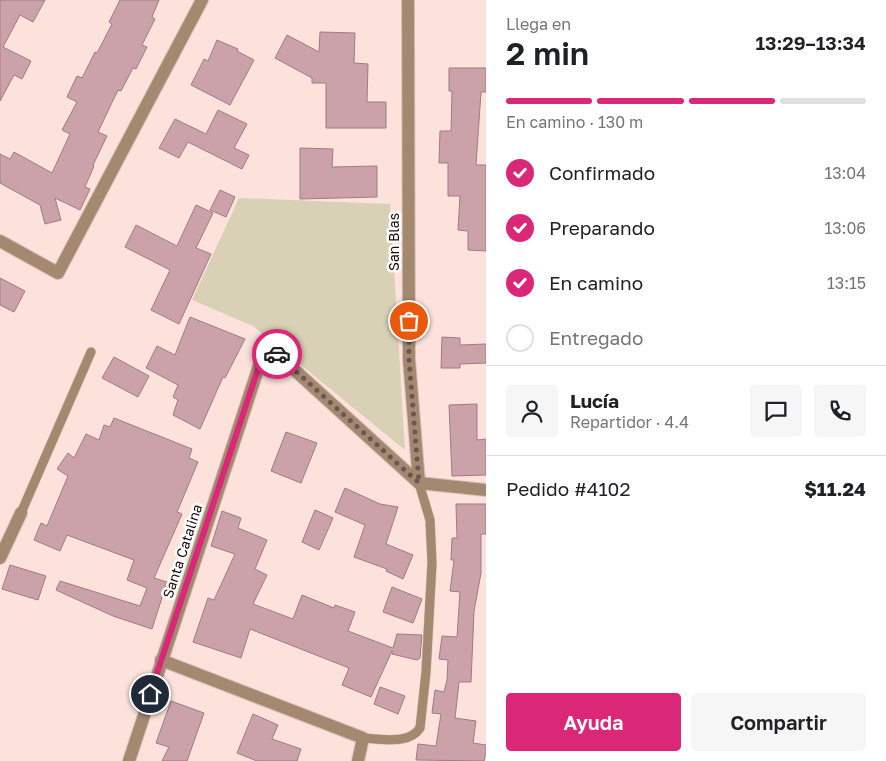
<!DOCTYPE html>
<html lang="es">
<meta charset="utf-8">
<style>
:root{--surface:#fff;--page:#f6f6f6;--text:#202124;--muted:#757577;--line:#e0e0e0;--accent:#db2777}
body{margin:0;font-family:"Golos Text",sans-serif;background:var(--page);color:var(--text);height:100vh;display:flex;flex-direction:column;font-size:19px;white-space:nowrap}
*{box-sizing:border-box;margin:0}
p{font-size:16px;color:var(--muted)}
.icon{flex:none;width:28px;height:28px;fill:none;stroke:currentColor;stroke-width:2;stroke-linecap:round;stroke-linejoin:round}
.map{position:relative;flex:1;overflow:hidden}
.sheet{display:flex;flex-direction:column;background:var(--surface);width:400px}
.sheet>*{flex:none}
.pin{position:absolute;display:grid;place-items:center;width:42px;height:42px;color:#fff;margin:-21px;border:2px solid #fff;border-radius:50%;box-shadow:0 1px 5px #0007}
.courier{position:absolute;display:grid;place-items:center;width:50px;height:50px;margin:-25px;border:4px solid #db2777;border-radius:50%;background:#fff;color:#222;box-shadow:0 1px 6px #0007}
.headline em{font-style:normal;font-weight:600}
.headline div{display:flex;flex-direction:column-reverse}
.headline{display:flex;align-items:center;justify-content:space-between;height:85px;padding:0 20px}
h1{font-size:32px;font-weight:600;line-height:38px}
.bar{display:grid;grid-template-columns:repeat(4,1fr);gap:8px 5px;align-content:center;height:60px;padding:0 20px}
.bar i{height:6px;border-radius:4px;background:var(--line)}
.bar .active{background:var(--accent)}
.bar p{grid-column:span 4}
.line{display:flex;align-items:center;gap:12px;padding:0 20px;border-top:1px solid var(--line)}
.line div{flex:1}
.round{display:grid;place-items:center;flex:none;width:52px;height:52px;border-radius:5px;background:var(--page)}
ol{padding:0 20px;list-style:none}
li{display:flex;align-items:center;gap:15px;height:55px}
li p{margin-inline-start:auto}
li .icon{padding:5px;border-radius:50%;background:var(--accent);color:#fff;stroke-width:4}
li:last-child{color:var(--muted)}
li i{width:28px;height:28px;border:2px solid var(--line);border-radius:50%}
.action{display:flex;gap:10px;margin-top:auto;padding:10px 20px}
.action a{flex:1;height:58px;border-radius:5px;background:var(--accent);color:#fff;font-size:20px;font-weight:600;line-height:58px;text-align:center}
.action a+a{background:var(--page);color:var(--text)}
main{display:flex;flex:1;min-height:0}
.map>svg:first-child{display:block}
.green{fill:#d8d1b6}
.building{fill:#cba2aa;stroke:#a17a82}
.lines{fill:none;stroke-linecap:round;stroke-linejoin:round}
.lane-casing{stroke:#d8c0b9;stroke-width:10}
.street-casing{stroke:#d8c0b9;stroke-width:14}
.lane{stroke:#a48970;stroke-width:9}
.street{stroke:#a48970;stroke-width:12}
.done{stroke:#685752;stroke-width:5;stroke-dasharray:0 9}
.route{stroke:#db2777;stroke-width:6}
.labels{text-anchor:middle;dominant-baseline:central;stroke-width:5;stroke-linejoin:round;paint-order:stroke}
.street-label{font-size:14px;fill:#190c09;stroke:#fff}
</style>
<main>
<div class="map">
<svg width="486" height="761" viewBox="0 0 486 761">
<rect width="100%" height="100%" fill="#fce2db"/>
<polygon class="green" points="239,198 390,204 405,450 253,326 192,300"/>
<g class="building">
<polygon points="0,0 45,0 33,22 20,15 3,47 31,61 22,79 14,75 0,101"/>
<polygon points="120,0 159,0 152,17 155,19 142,45 147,47 136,69 133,68 121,91 118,90 98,132 107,136 93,165 94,166 85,187 90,189 80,210 55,198 61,220 45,224 40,205 0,183 0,154 10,159 14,152 52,173 70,134 62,130 77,102 67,97 77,76 82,78 95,52 97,53 112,24 109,22"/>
<polygon points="320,32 355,33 354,63 368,64 367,102 386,102 386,128 326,128 326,83 312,83 312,78 275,58 287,35 319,52"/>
<polygon points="217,40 238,49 237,51 254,60 230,105 191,85 204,59 208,61"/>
<polygon points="449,68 486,68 486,92 481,92 476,165 486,165 486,251 468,250 468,231 458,230 460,196 448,196 448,163 439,163 440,131 451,131 452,91 449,91"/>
<polygon points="218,110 247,124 234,148 249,155 242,169 188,142 179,158 159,148 175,119 206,134"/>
<polygon points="300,148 333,149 332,167 377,166 377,197 300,199"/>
<polygon points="220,190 235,197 226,217 210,210"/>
<polygon points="196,205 213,213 196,248 211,254 179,324 151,310 170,270 125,247 136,225 177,246"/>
<polygon points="0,278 25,291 14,312 0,305"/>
<polygon points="190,317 245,339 225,378 223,377 200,429 173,415 178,400 173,397 178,385 146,368 157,346 175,355"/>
<polygon points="442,337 460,338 460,345 486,344 486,363 460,364 460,368 441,368"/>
<polygon points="114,357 149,376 138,397 102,378"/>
<polygon points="477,404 477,440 486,439 486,475 452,476 449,405"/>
<polygon points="114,418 192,449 189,458 198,462 177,512 182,514 154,578 167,582 152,629 113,616 56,590 60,581 140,606 147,588 127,580 134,560 67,535 60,551 34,540 41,523 47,526 68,476 57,469 68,453 74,458 86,434 99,440 104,425 110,427"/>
<polygon points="286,432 317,443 301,483 271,471"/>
<polygon points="345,488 380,504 398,507 386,544 413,555 403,579 386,571 387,569 354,557 365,525 335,512"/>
<polygon points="456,504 486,504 486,534 481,534 481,573 474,611 471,682 459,682 455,718 476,721 473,743 486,745 486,753 484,761 416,760 418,744 436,746 441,714 432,713 435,690 444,692 447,680 448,660 439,659 442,636 457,637 460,592 450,591 454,560 451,560 452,538 457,538"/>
<polygon points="315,510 333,518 319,550 302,542"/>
<polygon points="222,511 241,518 238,528 267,540 255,569 267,575 253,604 293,619 302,595 334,608 335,605 355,612 348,631 393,648 397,634 422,635 420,658 417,660 392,654 392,651 371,697 342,685 349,668 250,629 241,658 193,642 208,598 214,600 235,554 211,546"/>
<polygon points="10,565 46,576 38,600 2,589"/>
<polygon points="392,587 422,599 413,623 383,612"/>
<polygon points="380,687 405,696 398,714 374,704"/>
<polygon points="171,701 204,713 187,761 162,761 169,747 156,743"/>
<polygon points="253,714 278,725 272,739 301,749 297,761 257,761 237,753"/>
</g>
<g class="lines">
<defs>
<g id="lane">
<polyline points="21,513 91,352"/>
<path d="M363,738C382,739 409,745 420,728L426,672L432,563L430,520L419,483"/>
</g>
<g id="street">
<polyline points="408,0 409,359 419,483"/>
<polyline points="0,241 58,273 202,0"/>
<polyline points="0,558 21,513"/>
<polyline points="161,660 363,738 358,761"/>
<polyline points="129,761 264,351 270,351 278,355 419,483 486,490"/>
</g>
</defs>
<use href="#lane" class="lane-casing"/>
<use href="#street" class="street-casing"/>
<use href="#lane" class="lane"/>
<use href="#street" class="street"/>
</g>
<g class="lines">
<polyline class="done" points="277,354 419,483 409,359 409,321"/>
<polyline class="route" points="150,694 264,351 270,351 277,354"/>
</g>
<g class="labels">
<g class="street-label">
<text transform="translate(393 242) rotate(-90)">San Blas</text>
<text transform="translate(182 551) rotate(-72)">Santa Catalina</text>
</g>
</g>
</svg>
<div class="pin" style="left:409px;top:321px;background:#ea580c"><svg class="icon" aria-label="bag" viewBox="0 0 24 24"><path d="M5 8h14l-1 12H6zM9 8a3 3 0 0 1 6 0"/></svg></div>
<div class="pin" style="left:150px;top:694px;background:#1f2937"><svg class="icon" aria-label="home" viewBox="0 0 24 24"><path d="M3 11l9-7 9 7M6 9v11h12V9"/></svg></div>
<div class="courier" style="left:277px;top:354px"><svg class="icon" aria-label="car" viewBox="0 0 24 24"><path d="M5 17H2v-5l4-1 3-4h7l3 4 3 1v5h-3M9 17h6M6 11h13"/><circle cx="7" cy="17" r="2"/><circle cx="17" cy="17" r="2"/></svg></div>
</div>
<section class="sheet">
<div class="headline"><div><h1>2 min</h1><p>Llega en</p></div><em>13:29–13:34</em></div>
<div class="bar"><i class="active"></i><i class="active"></i><i class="active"></i><i></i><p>En camino · 130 m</p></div>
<ol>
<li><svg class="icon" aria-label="check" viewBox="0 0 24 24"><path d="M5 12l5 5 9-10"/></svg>Confirmado<p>13:04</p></li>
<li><svg class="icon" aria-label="check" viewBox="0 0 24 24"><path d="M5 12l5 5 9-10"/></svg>Preparando<p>13:06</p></li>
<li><svg class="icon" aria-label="check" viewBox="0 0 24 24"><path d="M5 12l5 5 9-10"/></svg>En camino<p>13:15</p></li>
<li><i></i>Entregado</li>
</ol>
<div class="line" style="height:90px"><a class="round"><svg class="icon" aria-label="person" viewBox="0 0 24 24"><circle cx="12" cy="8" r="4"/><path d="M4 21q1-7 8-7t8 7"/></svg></a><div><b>Lucía</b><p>Repartidor · 4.4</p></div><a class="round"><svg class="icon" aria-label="chat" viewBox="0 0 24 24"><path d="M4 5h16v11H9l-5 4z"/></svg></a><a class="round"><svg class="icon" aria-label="phone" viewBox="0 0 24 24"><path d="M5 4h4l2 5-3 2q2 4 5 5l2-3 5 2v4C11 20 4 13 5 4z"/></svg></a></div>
<div class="line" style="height:65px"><div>Pedido #4102</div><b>$11.24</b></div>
<div class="action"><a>Ayuda</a><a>Compartir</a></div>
</section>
</main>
